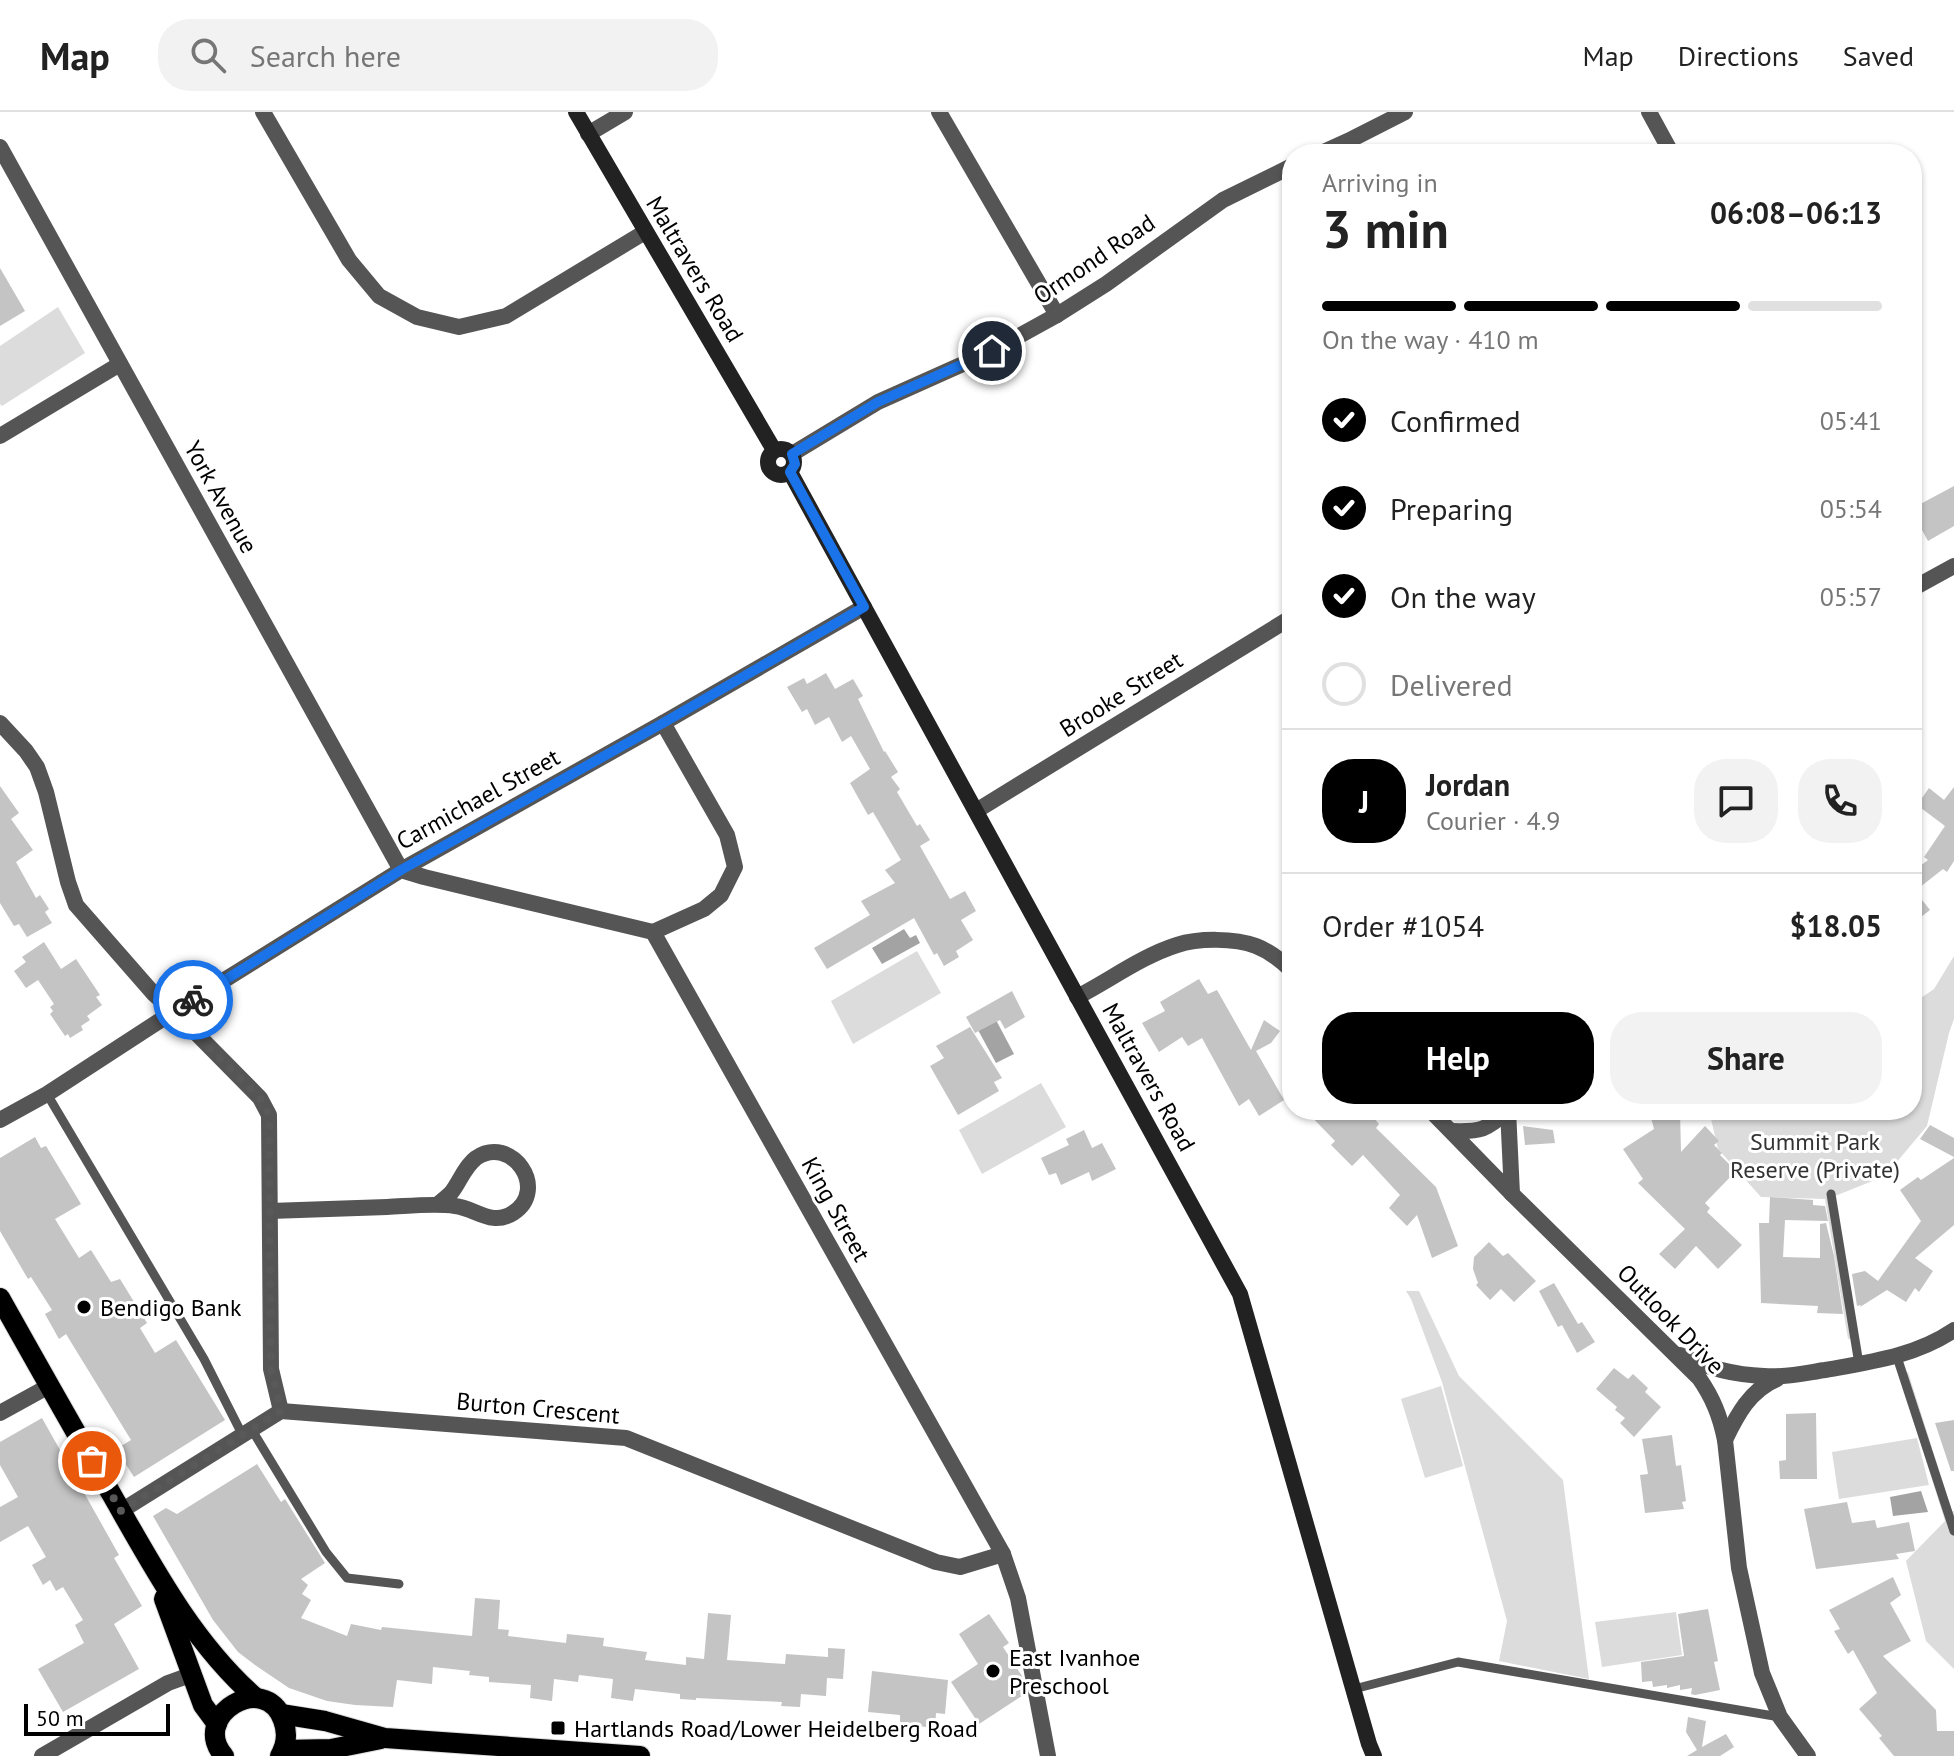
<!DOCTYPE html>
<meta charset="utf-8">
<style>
:root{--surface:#fff;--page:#f2f2f2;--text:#222;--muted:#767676;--line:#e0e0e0;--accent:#000}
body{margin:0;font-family:"PT Sans",sans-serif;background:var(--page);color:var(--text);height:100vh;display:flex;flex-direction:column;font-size:30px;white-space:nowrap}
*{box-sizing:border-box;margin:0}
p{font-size:26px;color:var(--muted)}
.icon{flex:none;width:44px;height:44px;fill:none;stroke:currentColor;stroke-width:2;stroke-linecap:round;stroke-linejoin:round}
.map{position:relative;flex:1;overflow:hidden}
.panel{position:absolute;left:1282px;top:32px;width:640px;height:976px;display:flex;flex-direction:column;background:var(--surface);border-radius:32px;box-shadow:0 2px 6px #0004}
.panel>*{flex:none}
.scale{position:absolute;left:24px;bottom:20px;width:146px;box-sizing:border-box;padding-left:8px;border:4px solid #000;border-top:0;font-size:22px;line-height:28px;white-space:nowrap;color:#000;-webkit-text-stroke:6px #fff;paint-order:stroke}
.pin{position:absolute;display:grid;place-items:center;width:68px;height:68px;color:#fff;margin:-34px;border:4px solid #fff;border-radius:50%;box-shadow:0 2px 8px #0007}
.courier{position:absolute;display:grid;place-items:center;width:80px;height:80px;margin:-40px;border:6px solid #1a73e8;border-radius:50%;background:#fff;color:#222;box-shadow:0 2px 10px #0007}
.summary em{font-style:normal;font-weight:700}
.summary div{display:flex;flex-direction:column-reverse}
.summary{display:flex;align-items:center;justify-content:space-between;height:136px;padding:0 40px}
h1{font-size:52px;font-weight:700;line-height:60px}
.bar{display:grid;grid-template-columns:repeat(4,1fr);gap:12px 8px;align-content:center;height:96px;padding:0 40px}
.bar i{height:10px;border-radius:6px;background:var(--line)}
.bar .selected{background:var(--accent)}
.bar p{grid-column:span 4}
.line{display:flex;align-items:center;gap:20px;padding:0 40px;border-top:2px solid var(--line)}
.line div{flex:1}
.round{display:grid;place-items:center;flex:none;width:84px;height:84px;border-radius:32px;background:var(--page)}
ol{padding:0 40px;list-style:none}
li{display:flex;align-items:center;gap:24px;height:88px}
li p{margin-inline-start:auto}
li .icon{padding:8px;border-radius:50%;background:var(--accent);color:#fff;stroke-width:4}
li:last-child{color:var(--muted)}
li i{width:44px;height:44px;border:4px solid var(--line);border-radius:50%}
.button{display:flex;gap:16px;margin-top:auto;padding:16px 40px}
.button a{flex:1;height:92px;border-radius:32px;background:var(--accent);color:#fff;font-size:32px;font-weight:700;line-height:92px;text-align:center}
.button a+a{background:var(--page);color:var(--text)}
header{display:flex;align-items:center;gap:48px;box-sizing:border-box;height:112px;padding:0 40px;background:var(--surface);border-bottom:2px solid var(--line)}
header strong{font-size:38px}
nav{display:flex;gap:44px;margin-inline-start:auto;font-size:28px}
.search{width:560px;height:72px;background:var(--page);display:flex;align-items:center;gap:20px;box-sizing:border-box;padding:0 28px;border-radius:32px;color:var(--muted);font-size:30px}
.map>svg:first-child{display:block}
.green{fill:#dcdcdc}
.water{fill:#a3a3a3}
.building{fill:#c4c4c4}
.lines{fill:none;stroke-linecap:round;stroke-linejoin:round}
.primary-casing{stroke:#dbdbdb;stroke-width:22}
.lane{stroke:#555;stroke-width:9}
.street{stroke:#555;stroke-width:16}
.secondary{stroke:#222;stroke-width:16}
.primary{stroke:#000;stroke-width:20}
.done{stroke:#595959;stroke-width:8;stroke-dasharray:0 14.4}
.route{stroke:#1a73e8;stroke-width:10}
.poi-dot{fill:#000;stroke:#fff;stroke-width:3}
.labels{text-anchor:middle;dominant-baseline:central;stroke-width:6;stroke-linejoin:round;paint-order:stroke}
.street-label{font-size:24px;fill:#000;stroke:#fff}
.park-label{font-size:24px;fill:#333;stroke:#fff}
.poi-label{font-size:24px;fill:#000;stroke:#fff;text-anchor:start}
</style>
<header>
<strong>Map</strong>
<div class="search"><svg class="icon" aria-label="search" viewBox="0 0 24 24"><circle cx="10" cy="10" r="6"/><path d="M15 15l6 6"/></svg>Search here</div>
<nav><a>Map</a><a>Directions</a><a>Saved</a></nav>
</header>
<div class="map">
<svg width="1954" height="1644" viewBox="0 0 1954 1644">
<rect width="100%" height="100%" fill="#fff"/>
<g class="green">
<polygon points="58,195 85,241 2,294 0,292 0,234"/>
<polygon points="917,839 941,881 853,932 831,889"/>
<polygon points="1954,844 1954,907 1949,921 1927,1014 1885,1064 1835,1084 1858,1225 1848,1227 1825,1087 1761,1085 1718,1037 1709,998 1912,998 1912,892 1934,877"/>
<polygon points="1041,971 1066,1015 982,1062 959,1018"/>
<polygon points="1406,1179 1419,1179 1459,1264 1563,1368 1589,1567 1499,1549 1507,1509 1442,1270 1411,1187"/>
<polygon points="1908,1260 1952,1399 1954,1399 1954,1557 1926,1529 1906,1449 1945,1409 1899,1262"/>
<polygon points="1441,1274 1463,1354 1425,1366 1401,1287"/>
<polygon points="1917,1326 1929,1373 1839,1387 1832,1340"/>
<polygon points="1676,1500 1682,1543 1602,1555 1595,1510"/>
</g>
<g class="water">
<polygon points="904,817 910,826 916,823 920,831 882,852 872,836"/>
<polygon points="996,908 1014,942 996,951 978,918"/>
<polygon points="1921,1379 1928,1400 1893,1404 1890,1385"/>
</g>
<g class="building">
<polygon points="0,156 25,199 0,214"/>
<polygon points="1954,374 1954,414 1928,429 1917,409 1920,407 1913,396"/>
<polygon points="826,561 835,577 853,567 863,584 858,587 884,640 885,639 898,660 891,665 900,677 897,680 917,714 920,712 930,728 920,734 950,787 965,779 976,799 961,808 973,828 956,839 959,845 944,854 937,841 934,843 914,806 827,857 814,836 870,803 861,789 895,771 885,758 901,748 873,700 868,703 850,671 870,657 851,624 842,630 829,605 815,613 807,597 802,600 787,575 804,566 807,572"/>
<polygon points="0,674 19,701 11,707 33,738 16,750 36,786 40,783 49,797 45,800 52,811 27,825 19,812 14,814 0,791"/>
<polygon points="1954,675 1954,749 1947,760 1943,757 1915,779 1930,798 1912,812 1912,760 1928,748 1924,745 1945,714 1917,693 1929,676 1944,688"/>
<polygon points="44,830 61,857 76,847 100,883 96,885 102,893 87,904 90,908 81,914 83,918 70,926 68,922 65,924 50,902 53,899 50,895 54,892 38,868 26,876 14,859 26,850 22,845"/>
<polygon points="1199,867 1208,882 1217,878 1251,938 1264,908 1280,919 1271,931 1256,939 1284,988 1259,1004 1249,987 1239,994 1202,926 1188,934 1182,925 1159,940 1142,911 1165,899 1160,890"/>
<polygon points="1012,879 1025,905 1005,917 1000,908 975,921 966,905"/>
<polygon points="970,915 1002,966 994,970 999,979 958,1003 930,954 944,946 936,934"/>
<polygon points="1305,998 1340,998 1346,1004 1352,998 1367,998 1379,1012 1376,1016 1436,1075 1458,1134 1432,1146 1417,1103 1407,1114 1389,1096 1400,1083 1363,1043 1352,1054 1331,1033 1335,1029"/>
<polygon points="1649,998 1680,998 1681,1040 1705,1014 1719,1029 1714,1033 1722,1041 1720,1043 1736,1059 1705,1091 1710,1096 1707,1100 1742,1133 1718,1157 1696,1134 1675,1157 1659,1142 1685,1117 1638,1071 1643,1067 1623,1037 1654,1017"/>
<polygon points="1930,1013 1954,1026 1954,1045 1920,1027"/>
<polygon points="1523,1014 1553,1018 1555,1031 1525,1033"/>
<polygon points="1084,1018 1092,1036 1102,1031 1116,1057 1092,1069 1089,1060 1061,1073 1056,1061 1049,1063 1041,1046 1069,1033 1066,1027"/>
<polygon points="35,1025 41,1036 46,1034 81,1092 55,1107 79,1146 91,1138 111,1170 120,1167 147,1211 140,1216 155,1241 176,1228 225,1308 134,1365 116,1337 131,1328 66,1222 59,1227 45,1202 52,1198 31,1165 28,1167 0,1119 0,1046"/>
<polygon points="1954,1046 1954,1113 1915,1146 1933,1159 1919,1180 1915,1176 1906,1190 1887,1178 1860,1195 1861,1193 1857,1194 1852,1162 1865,1159 1878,1169 1921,1109 1900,1078 1918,1065 1921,1068"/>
<polygon points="1770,1085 1813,1088 1813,1093 1825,1094 1828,1109 1785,1108 1783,1145 1820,1146 1820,1112 1826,1111 1834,1144 1843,1202 1817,1201 1818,1194 1761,1191 1759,1111 1769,1111"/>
<polygon points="1489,1130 1503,1144 1508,1141 1536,1169 1514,1190 1501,1177 1490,1188 1476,1173 1478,1171 1473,1157 1474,1145"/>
<polygon points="1554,1171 1578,1212 1582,1210 1595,1230 1577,1241 1562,1213 1558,1215 1539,1179"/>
<polygon points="1614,1256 1628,1267 1633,1262 1648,1276 1645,1280 1661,1295 1634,1325 1620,1311 1625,1306 1615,1298 1617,1295 1596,1277"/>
<polygon points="1816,1301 1817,1367 1780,1367 1779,1349 1786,1348 1786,1302"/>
<polygon points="42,1306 119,1443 114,1446 142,1494 114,1512 139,1557 63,1600 38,1557 84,1531 75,1513 83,1508 63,1475 56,1479 50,1468 43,1473 32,1453 46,1445 28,1414 0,1430 0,1395 18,1385 0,1353 0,1330"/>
<polygon points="1954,1308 1954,1359 1951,1359 1935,1311"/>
<polygon points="1672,1323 1676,1354 1681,1353 1686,1389 1682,1390 1684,1397 1645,1401 1640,1363 1648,1362 1642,1327"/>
<polygon points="257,1352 281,1390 285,1387 325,1451 301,1467 308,1473 302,1482 311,1488 301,1506 347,1524 351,1512 381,1518 382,1515 472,1524 475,1486 500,1488 498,1517 509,1518 508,1524 566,1531 567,1522 604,1526 603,1534 647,1540 645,1548 686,1553 686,1545 704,1547 708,1501 731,1503 727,1548 785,1552 786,1542 828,1545 828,1536 845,1537 843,1567 827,1566 826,1584 801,1582 800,1595 781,1594 782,1590 696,1586 696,1588 680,1587 680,1582 635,1577 633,1589 611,1586 613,1567 579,1563 578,1570 554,1567 552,1589 530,1586 531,1573 489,1570 489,1565 469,1563 470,1559 433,1555 432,1572 397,1568 393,1595 355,1593 327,1589 289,1576 255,1553 238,1540 213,1508 153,1404 166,1396 177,1402"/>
<polygon points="1847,1390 1852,1411 1875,1408 1877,1416 1909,1410 1915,1439 1896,1442 1899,1447 1816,1457 1804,1397"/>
<polygon points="1893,1465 1901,1483 1890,1491 1911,1529 1883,1544 1936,1598 1937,1619 1954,1619 1954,1644 1894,1644 1879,1626 1882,1624 1859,1597 1877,1581 1853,1538 1848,1542 1834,1519 1840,1517 1829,1498"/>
<polygon points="1708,1497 1718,1549 1714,1550 1720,1578 1695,1583 1691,1582 1692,1576 1680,1578 1680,1573 1667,1576 1667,1573 1653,1575 1652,1569 1642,1570 1641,1550 1684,1544 1678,1502"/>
<polygon points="989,1502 1009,1531 1003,1535 1022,1564 1025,1582 979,1612 951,1570 978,1552 959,1522"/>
<polygon points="872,1559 948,1568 945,1602 936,1601 935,1616 900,1612 900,1603 868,1600"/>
<polygon points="1688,1605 1706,1609 1702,1635 1726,1622 1734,1635 1720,1644 1687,1644 1697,1638 1686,1620"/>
</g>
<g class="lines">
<defs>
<g id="primary">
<path d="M0,1186C37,1252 74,1318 112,1383C153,1455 193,1531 256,1586"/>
<polyline points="164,1487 203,1593 217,1612"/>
<polyline points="281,1602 325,1609 385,1626 640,1644"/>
<polyline points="283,1638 331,1637 381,1627"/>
<path d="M224,1644C189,1604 265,1558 283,1608C288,1621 287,1632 280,1644"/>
</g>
</defs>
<use href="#primary" class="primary-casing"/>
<g class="lane">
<polyline points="47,982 204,1247 243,1324"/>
<polyline points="1831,1082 1859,1252"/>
<polyline points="1897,1245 1954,1419"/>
<polyline points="252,1318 326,1440 347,1466 399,1472"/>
<polyline points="1354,1577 1458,1550 1780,1605"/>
</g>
<g class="street">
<polyline points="263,0 349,148 379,184 417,205 459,215 506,204 645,120"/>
<polyline points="939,0 1057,203"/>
<polyline points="1649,0 1672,42"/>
<polyline points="588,22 625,0"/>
<polyline points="0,35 401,758 424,765 653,820 1003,1442 1018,1486 1048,1644"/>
<polyline points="1319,42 1352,27 1405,0"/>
<polyline points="0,324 120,252"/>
<polyline points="792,342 878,290 992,239 1057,203 1106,172 1223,88 1292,54"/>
<polyline points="1912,477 1954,454"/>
<polyline points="1912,547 1912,610"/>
<polyline points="0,611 26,639 37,655 46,680 68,770 76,793 153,881 188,913 260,986 269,1003 271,1257 281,1299"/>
<polyline points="976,699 1292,505"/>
<polyline points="653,820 704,797 721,783 735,755 727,723 663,611"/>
<path d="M1077,885C1110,868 1142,844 1177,833C1198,826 1235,826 1256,834C1269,839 1283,850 1292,859"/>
<path d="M1430,998L1512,1082L1699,1266C1713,1286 1720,1304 1725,1328L1739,1456L1762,1561L1780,1605L1808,1644"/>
<polyline points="1508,998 1512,1082"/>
<polyline points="0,1008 47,982 173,900 401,758 663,611 864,495"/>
<path d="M1452,1019C1481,1020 1486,1018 1508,999"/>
<path d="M270,1099C309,1098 348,1096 387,1095C409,1094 433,1091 455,1094C475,1096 492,1115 513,1101C550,1077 511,1022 476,1046C464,1055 460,1070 451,1081C447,1085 442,1089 437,1093"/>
<path d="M1680,1243C1707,1256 1734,1263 1764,1264C1784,1266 1805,1261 1825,1258C1870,1250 1916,1244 1954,1218"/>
<polyline points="0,1301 49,1274"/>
<path d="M1725,1328C1737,1303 1750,1278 1777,1267"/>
<polyline points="121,1399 281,1299 626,1326 936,1450 960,1455 1003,1442"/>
<polyline points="42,1644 168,1571 193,1562"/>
</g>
<g class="secondary">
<polyline points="576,0 774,338"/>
<circle cx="781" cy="350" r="13"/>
<polyline points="790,360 1240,1182 1369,1632 1374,1644"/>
</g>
<use href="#primary" class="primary"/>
</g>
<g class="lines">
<polyline class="done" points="92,1349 121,1399 281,1299 271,1257 269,1003 260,986 173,900 193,888"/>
<polyline class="route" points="193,888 401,758 663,611 864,495 790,360 795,352 792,342 878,290 992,239"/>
</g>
<g class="poi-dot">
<circle cx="84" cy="1195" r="8"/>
<circle cx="993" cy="1559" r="8"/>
<rect x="550" y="1608" width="16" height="16" rx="4"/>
</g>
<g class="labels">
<g class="street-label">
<text transform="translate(1094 147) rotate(-34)">Ormond Road</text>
<text transform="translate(695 157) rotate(59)">Maltravers Road</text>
<text transform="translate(221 385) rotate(61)">York Avenue</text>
<text transform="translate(1121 582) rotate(-32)">Brooke Street</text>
<text transform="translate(478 687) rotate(-29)">Carmichael Street</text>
<text transform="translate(1149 965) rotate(61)">Maltravers Road</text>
<text transform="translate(836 1097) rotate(61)">King Street</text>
<text transform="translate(1671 1207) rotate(46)">Outlook Drive</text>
<text transform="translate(538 1296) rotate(5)">Burton Crescent</text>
</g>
<g class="park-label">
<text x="1815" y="1029">Summit Park<tspan x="1815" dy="28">Reserve (Private)</tspan></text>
</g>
<g class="poi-label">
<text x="100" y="1195">Bendigo Bank</text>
<text x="1009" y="1545">East Ivanhoe<tspan x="1009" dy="28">Preschool</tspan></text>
<text x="574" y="1616">Hartlands Road/Lower Heidelberg Road</text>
</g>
</g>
</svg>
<div class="scale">50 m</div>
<div class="pin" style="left:92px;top:1349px;background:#ea580c"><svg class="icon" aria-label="bag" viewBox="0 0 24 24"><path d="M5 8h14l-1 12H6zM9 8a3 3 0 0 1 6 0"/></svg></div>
<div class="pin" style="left:992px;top:239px;background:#1f2937"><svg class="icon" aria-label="home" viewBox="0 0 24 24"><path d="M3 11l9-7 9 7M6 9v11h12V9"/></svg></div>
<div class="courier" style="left:193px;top:888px"><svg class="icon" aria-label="bike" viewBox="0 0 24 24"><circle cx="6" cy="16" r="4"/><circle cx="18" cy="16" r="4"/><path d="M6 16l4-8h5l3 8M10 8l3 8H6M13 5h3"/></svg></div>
<section class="panel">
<div class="summary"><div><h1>3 min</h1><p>Arriving in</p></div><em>06:08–06:13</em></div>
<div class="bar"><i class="selected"></i><i class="selected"></i><i class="selected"></i><i></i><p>On the way · 410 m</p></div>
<ol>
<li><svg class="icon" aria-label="check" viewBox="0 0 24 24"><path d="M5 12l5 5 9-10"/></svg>Confirmed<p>05:41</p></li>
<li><svg class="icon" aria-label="check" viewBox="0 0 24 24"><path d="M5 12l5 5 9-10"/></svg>Preparing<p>05:54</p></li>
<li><svg class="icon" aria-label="check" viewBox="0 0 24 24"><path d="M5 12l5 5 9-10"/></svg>On the way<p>05:57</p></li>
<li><i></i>Delivered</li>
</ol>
<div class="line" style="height:144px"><b class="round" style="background:var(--accent);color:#fff">J</b><div><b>Jordan</b><p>Courier · 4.9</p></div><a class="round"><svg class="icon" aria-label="chat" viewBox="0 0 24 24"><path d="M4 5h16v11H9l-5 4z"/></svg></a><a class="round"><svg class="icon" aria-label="phone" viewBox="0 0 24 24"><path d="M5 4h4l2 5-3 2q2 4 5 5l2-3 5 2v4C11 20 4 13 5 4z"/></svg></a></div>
<div class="line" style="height:104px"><div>Order #1054</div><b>$18.05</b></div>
<div class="button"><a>Help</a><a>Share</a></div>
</section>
</div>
